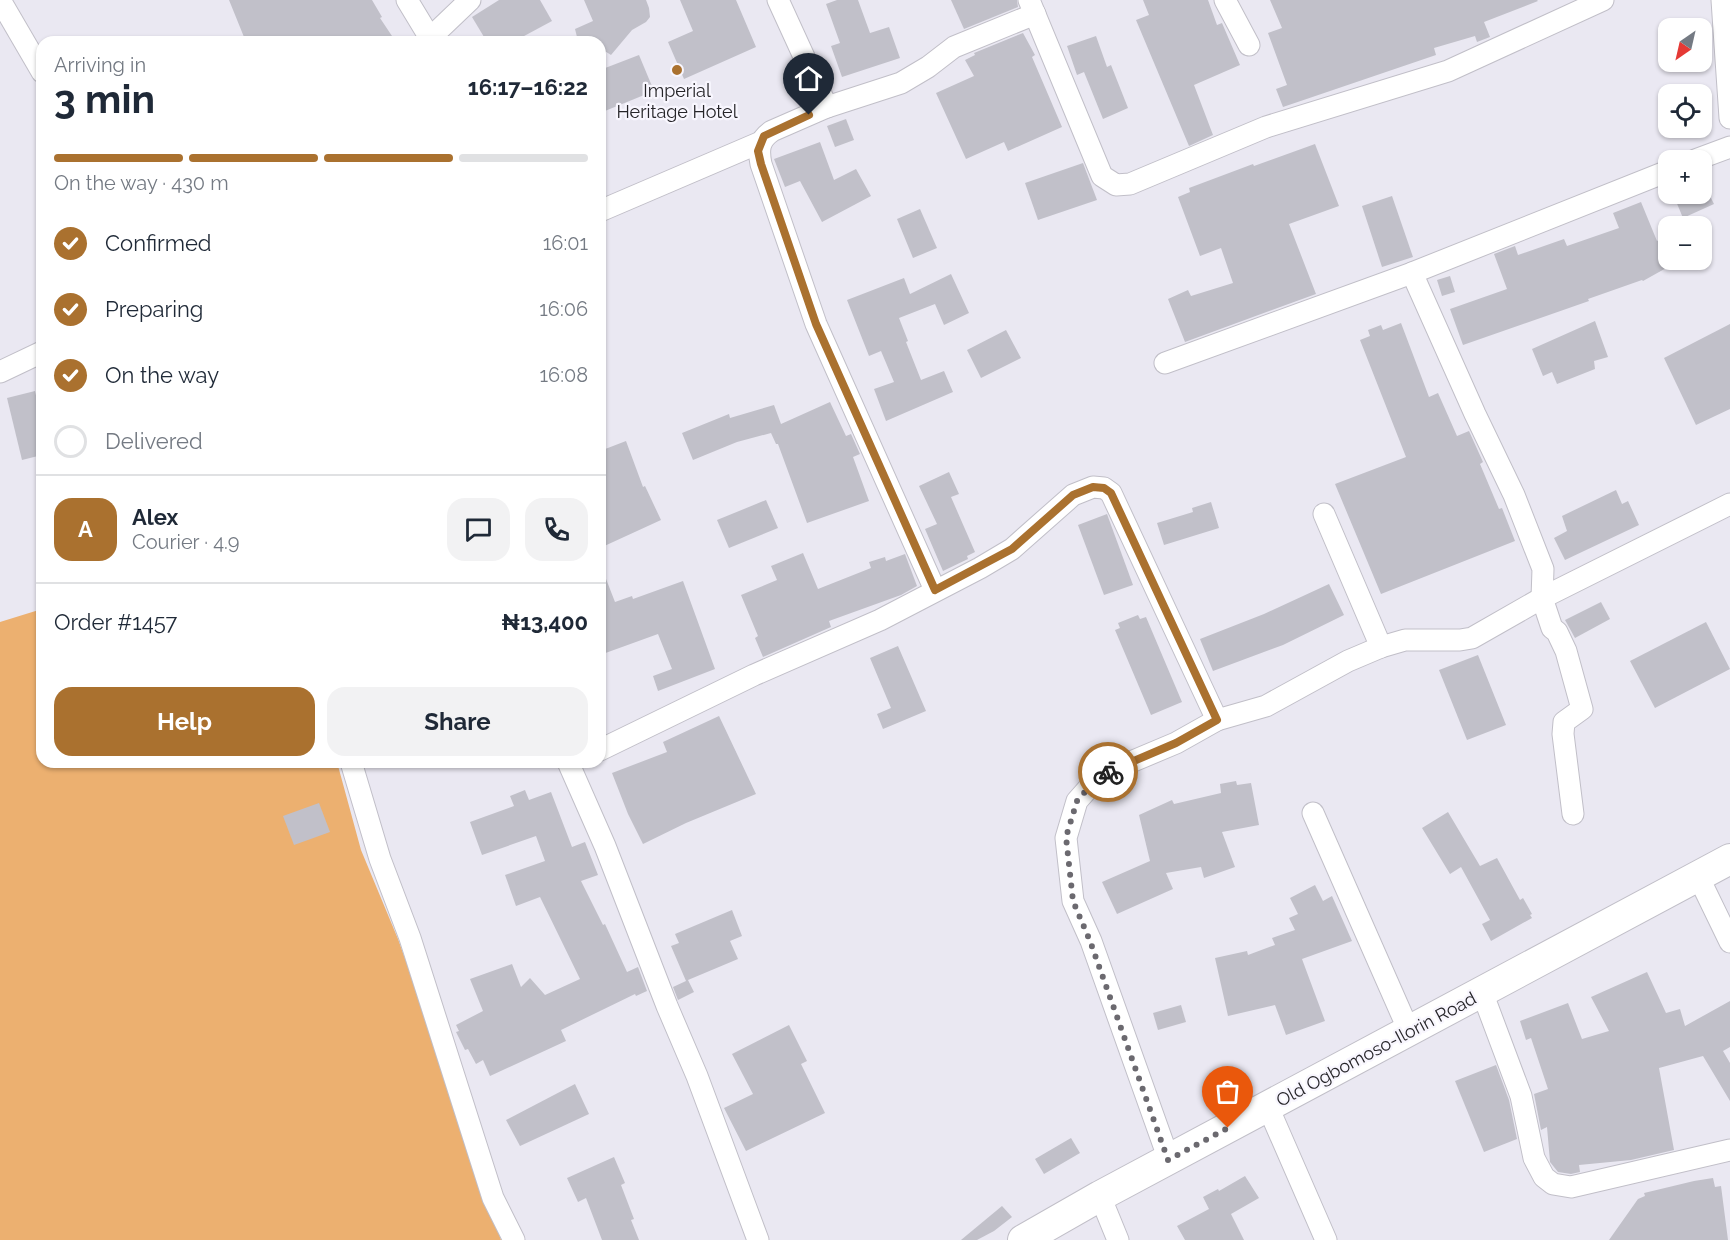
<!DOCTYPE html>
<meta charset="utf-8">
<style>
:root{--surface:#fff;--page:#f2f2f3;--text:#1f2937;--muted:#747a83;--line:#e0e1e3;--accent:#aa712f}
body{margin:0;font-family:Raleway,sans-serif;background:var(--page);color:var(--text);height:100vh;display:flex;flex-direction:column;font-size:22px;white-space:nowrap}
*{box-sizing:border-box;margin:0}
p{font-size:20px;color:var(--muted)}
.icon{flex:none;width:33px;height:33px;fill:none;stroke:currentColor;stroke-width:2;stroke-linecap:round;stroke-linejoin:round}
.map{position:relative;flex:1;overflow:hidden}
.sheet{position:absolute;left:36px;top:36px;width:570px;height:732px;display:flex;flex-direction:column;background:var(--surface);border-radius:18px;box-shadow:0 2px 4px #0004}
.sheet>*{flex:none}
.needle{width:39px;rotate:214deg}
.fabs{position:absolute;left:1658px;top:18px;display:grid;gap:12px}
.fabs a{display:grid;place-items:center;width:54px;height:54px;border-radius:12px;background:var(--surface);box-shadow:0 2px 4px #0004;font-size:30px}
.pin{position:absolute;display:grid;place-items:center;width:51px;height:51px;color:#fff;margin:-62px -26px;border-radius:50% 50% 50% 0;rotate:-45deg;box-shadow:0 0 6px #0007}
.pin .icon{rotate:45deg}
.courier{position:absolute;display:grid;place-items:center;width:60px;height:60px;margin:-30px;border:4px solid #aa712f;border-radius:50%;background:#fff;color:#222;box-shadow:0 2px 8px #0007}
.headline em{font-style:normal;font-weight:700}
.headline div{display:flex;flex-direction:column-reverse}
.headline{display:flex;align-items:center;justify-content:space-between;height:102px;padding:0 18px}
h1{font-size:39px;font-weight:700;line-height:45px}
.bar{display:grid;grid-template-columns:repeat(4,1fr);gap:9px 6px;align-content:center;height:72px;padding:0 18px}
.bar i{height:8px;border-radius:4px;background:var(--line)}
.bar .current{background:var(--accent)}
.bar p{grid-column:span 4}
.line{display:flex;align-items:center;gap:15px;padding:0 18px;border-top:2px solid var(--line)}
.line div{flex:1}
.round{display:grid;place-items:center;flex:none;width:63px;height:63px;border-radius:18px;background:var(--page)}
ol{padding:0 18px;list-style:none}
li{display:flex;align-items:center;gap:18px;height:66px}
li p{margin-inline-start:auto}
li .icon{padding:6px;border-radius:50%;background:var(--accent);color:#fff;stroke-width:4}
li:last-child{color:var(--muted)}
li i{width:33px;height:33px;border:3px solid var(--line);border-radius:50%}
.primary-button{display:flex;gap:12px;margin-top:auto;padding:12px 18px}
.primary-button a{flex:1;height:69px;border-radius:18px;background:var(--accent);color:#fff;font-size:24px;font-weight:700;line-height:69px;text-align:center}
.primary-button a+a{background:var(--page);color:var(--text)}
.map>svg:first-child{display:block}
.green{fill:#ecb070}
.building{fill:#c1c0c9}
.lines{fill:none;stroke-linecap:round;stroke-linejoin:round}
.minor-casing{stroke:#c1bfc8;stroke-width:23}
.highway-casing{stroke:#c1bfc8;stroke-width:32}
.minor{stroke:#fff;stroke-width:21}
.highway{stroke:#fff;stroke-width:30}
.done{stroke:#6b696f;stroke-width:6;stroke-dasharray:0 10.8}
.route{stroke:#aa712f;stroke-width:8}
.poi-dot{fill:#aa712f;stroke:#f8f6fe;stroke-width:2}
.labels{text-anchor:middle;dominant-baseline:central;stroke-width:4.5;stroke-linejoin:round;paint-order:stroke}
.poi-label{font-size:18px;fill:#262529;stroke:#f8f6fe}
.street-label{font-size:18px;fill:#262529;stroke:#f8f6fe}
</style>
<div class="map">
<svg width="1730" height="1240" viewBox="0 0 1730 1240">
<rect width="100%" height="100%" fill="#eae8f2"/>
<polygon class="green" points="42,609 42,762 337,762 361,850 398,939 454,1095 501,1240 0,1240 0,622"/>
<g class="building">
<polygon points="229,0 372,0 382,17 380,18 396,42 246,42"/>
<polygon points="499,0 540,0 552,21 513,42 487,42 472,17"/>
<polygon points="584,0 646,0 649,8 650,17 646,22 632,30 611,55 600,48 600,42 581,42 577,37 575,29 593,21"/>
<polygon points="680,0 736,0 756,47 684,79 668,42 693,31"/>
<polygon points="837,0 858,0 870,33 889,27 900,58 842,77 831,46 840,43 826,4"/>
<polygon points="951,0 1017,0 1018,7 964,29"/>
<polygon points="1143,0 1208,0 1217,25 1222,23 1240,65 1194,85 1213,135 1189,146 1136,20 1149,15"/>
<polygon points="1270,0 1537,0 1538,1 1484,22 1490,37 1477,42 1475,36 1434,48 1436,55 1283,107 1276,89 1287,85 1268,33 1282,28"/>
<polygon points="1023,33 1035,55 1032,57 1062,127 1008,151 1004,142 966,159 936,93 974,76 965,60 975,55 974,53"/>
<polygon points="1096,36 1107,67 1111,65 1128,108 1103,119 1084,72 1077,75 1067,46"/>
<polygon points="639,55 654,91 600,113 600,70"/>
<polygon points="846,119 854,140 835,147 827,126"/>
<polygon points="820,142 834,180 856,169 871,196 822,222 800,181 785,187 774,159"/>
<polygon points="1315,144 1339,206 1289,224 1316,294 1185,342 1168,299 1188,290 1191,296 1233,283 1221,248 1200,256 1178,197 1190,192 1189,188 1253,164 1254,166"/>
<polygon points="1083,163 1097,200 1038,220 1025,183"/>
<polygon points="1673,194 1709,194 1714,204 1683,218"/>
<polygon points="1392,196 1413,257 1382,267 1362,206"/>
<polygon points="1641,202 1657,241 1668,235 1668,267 1643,281 1642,280 1588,299 1589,301 1463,345 1450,309 1507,289 1494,254 1515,246 1518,255 1564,239 1567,246 1619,228 1613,213"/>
<polygon points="920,209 937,248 913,258 897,219"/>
<polygon points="951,274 969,313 944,325 935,304 899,318 908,341 906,342 921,380 944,371 953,392 886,421 874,389 894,382 881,351 869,356 847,300 904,278 910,294"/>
<polygon points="1450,276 1455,292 1442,296 1437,280"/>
<polygon points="1595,321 1608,357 1594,361 1595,369 1557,384 1552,372 1543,376 1532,349"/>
<polygon points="1401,323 1429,397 1438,393 1457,436 1469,431 1483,462 1480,464 1499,509 1502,508 1515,541 1381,594 1335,484 1406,457 1360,340 1370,336 1368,330 1381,325 1383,330"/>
<polygon points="1730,324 1730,409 1696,425 1664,358"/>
<polygon points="1006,330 1021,358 981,378 967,350"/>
<polygon points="35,391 42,422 42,455 22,460 7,398"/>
<polygon points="830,402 846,436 851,434 860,454 853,457 869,501 807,523 778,444 776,444 771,433 737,442 693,460 682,433 729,414 730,418 774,405 781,424"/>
<polygon points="626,441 643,487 645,486 661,520 600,548 600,451"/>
<polygon points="949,472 959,494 951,497 975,552 967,556 968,559 943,571 925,529 937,524 919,486"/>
<polygon points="1616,490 1622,504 1628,501 1639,525 1565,560 1554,538 1567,531 1562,516"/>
<polygon points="766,500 778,528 729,548 717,520"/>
<polygon points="1211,502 1219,528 1164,545 1157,523 1193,512 1192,508"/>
<polygon points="1107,514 1133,585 1104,595 1078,525"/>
<polygon points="803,553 818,589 871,568 869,562 885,557 886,561 905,554 917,586 901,595 829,621 831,627 763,657 755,638 758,636 741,595 777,580 771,566"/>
<polygon points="601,566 615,602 632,596 633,599 683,581 715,669 658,691 653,676 672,669 658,634 600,655 600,623 606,621 600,607"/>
<polygon points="1329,584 1344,615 1283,645 1213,671 1200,639 1264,614"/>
<polygon points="1601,602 1610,619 1575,638 1565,620"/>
<polygon points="1138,615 1140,619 1146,617 1182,702 1151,715 1115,630 1120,628 1118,623"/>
<polygon points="1706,622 1730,669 1655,708 1630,661"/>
<polygon points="898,646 926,711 883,729 877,714 891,708 870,658"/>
<polygon points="1478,655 1506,725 1467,740 1439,670"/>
<polygon points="719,716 756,794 686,823 643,844 628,814 612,773 667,752 663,742"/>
<polygon points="1236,781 1237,785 1251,783 1259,825 1222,832 1235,867 1204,878 1201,867 1166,873 1173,889 1117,914 1102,882 1150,861 1139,815 1172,800 1174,804 1221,793 1220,784"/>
<polygon points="525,790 529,800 551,792 572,847 585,842 598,875 581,881 603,925 605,924 627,972 638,967 647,991 636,996 635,994 561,1030 566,1041 490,1076 483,1060 476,1064 468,1049 465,1050 456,1032 459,1031 456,1025 483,1011 470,979 512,964 521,987 530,978 545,995 580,979 540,897 516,906 505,875 545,861 536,836 482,855 470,822 514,806 510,796"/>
<polygon points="319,803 330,832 294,845 283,816"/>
<polygon points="1448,812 1480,866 1497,858 1520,900 1523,898 1532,914 1530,915 1532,918 1491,941 1482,924 1490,920 1461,867 1450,874 1422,828"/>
<polygon points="1315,885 1323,901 1332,896 1352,941 1302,959 1325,1021 1286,1035 1275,1005 1228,1016 1215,958 1247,951 1248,955 1275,945 1272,938 1295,930 1289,918 1298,914 1290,898"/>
<polygon points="732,910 742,936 730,941 738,959 688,980 694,992 678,1000 673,987 686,981 671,946 679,943 675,934"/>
<polygon points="1647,972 1666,1013 1680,1009 1685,1026 1730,1001 1730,1047 1723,1051 1730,1063 1730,1101 1703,1056 1659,1068 1674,1150 1631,1160 1579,1165 1580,1172 1571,1174 1558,1172 1550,1162 1547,1127 1541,1130 1534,1094 1548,1089 1531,1038 1526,1040 1520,1021 1568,1003 1582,1039 1609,1031 1591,997"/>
<polygon points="1181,1005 1186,1022 1158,1030 1153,1013"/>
<polygon points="789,1025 807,1061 801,1064 825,1113 746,1151 724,1108 753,1094 732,1054"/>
<polygon points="1496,1065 1509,1100 1517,1139 1484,1152 1455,1081"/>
<polygon points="575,1084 589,1114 520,1146 506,1120"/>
<polygon points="1071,1138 1080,1153 1044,1174 1035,1159"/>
<polygon points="614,1157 625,1183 621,1185 634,1219 631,1220 639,1240 602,1240 586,1198 578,1202 567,1178"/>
<polygon points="1245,1176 1259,1198 1231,1214 1244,1240 1185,1240 1177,1226 1209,1209 1203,1197 1218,1189 1219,1191"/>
<polygon points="1713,1178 1715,1187 1721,1186 1728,1240 1609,1240 1638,1199 1645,1196 1644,1193 1694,1181"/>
<polygon points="1002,1206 1012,1217 994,1231 977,1240 961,1240"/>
</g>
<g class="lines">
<defs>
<g id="minor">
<polyline points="0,0 42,72"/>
<polyline points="407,0 430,38"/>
<polyline points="778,0 827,107"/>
<polyline points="1029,0 1102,176 1116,185 1130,184 1266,127 1448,71 1603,0"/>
<polyline points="1225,0 1249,45"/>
<polyline points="1722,0 1730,118"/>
<polyline points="426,42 470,0"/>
<polyline points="1695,160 1730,147"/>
<polyline points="600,211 761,142"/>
<polyline points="1412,273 1475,414 1514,495 1543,569 1542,598 1552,628 1557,632 1566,651 1582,709 1564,722 1563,734 1573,814"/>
<polyline points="1165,363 1412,273 1668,171"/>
<polyline points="0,372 42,352"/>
<polyline points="1324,514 1381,647"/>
<path d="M935,590L816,324L761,164C758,149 759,140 772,131L827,107L901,83L928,67L954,47L1035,14"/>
<polyline points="600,750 754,675 880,620 980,568 1012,549 1073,495 1093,487 1104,488 1111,493 1217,720"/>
<polyline points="351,762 380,859 410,938 493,1198 514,1240"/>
<polyline points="568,762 605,846 667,1006 697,1076 758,1240"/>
<polyline points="1313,813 1409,1031"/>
<polyline points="1698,876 1730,942"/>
<polyline points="1482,992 1521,1096 1534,1158 1544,1177 1553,1184 1571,1187 1730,1150"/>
<polyline points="1268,1107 1326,1240"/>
<polyline points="1169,1160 1091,941 1073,901 1066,838 1077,801 1100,775 1176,743 1217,720 1266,706 1348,661 1381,647 1405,640 1460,640 1472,638 1542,598 1730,504"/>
<polyline points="1100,1196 1118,1240"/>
</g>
<polyline id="highway" points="1023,1240 1100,1196 1730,859"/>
</defs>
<use href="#minor" class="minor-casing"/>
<use href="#highway" class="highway-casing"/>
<use href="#minor" class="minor"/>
<use href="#highway" class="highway"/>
</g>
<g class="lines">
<polyline class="done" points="1108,772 1100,775 1077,801 1066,837 1073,901 1090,941 1168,1160 1228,1128"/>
<polyline class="route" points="809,115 764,136 758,151 761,164 816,324 935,590 1012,549 1073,495 1093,487 1104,488 1111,493 1217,720 1176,743 1108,772"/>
</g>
<circle class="poi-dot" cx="677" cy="70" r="6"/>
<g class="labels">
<g class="poi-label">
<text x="677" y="90">Imperial<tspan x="677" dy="21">Heritage Hotel</tspan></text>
</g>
<g class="street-label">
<text transform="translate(1376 1049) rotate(-28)">Old Ogbomoso-Ilorin Road</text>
</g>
</g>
</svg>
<div class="fabs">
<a><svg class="needle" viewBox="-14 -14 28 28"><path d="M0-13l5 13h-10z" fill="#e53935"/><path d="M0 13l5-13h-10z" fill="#747a83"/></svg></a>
<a><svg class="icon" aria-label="locate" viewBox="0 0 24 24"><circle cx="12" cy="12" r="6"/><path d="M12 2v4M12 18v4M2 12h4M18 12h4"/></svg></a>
<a>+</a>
<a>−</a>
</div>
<div class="pin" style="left:1228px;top:1128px;background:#ea580c"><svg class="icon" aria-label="bag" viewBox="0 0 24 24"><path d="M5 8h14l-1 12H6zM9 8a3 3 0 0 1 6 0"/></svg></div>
<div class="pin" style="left:809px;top:115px;background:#1f2937"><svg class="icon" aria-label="home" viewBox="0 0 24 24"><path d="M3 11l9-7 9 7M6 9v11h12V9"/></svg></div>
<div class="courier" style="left:1108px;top:772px"><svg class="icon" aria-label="bike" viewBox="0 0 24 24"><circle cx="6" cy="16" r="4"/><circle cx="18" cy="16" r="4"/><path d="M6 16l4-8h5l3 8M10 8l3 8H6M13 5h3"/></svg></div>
<section class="sheet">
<div class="headline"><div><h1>3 min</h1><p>Arriving in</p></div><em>16:17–16:22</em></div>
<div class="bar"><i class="current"></i><i class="current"></i><i class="current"></i><i></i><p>On the way · 430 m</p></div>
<ol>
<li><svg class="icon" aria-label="check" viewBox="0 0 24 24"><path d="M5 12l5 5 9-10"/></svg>Confirmed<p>16:01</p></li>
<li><svg class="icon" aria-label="check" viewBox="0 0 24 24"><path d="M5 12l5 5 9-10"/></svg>Preparing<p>16:06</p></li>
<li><svg class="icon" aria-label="check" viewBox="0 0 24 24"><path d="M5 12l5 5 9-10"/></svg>On the way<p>16:08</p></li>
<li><i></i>Delivered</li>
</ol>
<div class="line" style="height:108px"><b class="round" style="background:var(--accent);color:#fff">A</b><div><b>Alex</b><p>Courier · 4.9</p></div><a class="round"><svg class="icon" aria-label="chat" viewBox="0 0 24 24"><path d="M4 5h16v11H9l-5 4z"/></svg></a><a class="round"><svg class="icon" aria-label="phone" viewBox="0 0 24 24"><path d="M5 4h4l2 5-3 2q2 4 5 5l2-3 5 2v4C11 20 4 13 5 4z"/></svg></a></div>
<div class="line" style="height:78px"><div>Order #1457</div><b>₦13,400</b></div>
<div class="primary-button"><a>Help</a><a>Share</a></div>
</section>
</div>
